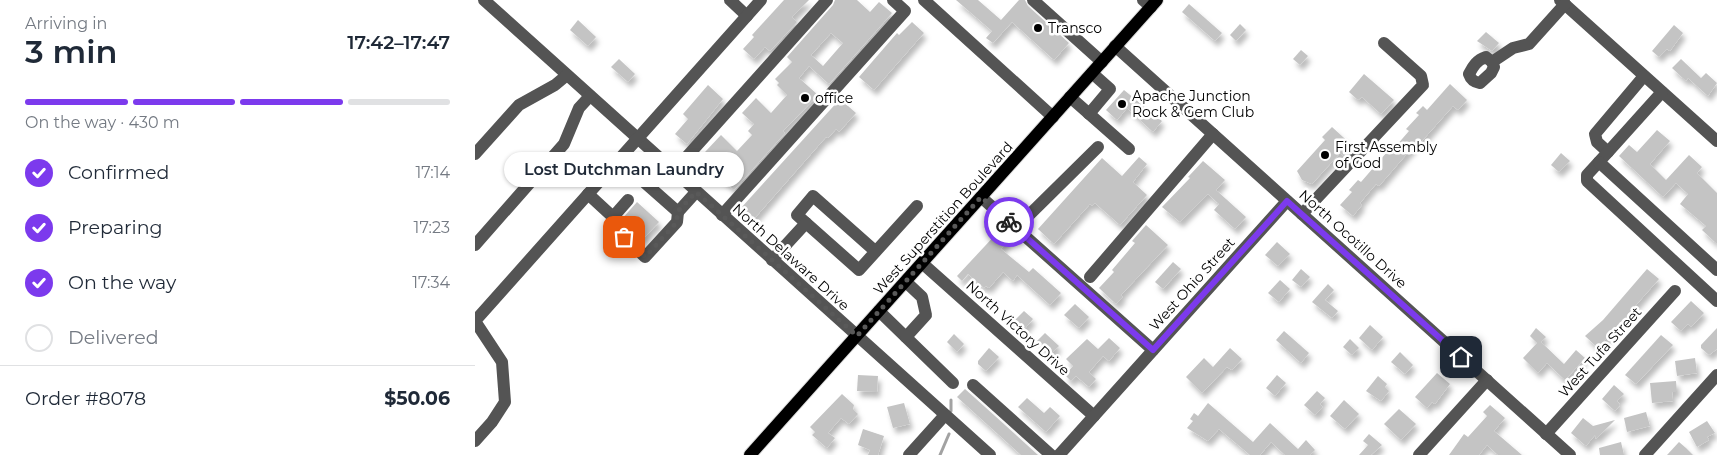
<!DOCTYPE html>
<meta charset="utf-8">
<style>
:root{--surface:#fff;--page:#f2f2f3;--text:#1f2937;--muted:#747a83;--line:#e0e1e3;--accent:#7c3aed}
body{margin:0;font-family:Montserrat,sans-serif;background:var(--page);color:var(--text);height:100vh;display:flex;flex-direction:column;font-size:19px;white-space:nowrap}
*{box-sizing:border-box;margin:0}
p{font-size:16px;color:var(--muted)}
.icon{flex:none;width:28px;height:28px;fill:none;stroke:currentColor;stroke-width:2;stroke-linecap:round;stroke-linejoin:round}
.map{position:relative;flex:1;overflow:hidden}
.sheet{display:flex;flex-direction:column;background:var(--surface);width:475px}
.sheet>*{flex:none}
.pin{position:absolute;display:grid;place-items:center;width:42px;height:42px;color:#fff;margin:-21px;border-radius:10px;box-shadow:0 2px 8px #0006}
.courier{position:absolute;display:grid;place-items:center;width:50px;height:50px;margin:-25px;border:4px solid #7c3aed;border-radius:50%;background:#fff;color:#222;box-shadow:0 1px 6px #0007}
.bubble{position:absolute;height:35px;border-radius:18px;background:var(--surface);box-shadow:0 1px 4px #0004;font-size:16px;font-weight:600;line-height:35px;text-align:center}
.overview em{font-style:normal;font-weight:600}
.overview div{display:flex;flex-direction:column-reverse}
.overview{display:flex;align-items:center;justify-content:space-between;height:85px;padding:0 25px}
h1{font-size:32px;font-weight:600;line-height:38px}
.bar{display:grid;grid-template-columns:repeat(4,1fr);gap:8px 5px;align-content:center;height:60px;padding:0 25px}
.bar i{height:6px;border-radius:4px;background:var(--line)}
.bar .selected{background:var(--accent)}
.bar p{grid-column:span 4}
.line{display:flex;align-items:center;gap:12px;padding:0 25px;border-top:1px solid var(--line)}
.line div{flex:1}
ol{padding:0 25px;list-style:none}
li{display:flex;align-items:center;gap:15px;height:55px}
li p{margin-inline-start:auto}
li .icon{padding:5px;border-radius:50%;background:var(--accent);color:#fff;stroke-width:4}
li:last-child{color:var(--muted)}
li i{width:28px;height:28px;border:2px solid var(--line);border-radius:50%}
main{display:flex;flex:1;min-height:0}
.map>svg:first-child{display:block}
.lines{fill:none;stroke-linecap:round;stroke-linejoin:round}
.stream{stroke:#a2a2a2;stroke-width:3}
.building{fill:#c4c4c4;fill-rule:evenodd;filter:url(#shadow)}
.major-casing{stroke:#dbdbdb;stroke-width:14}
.minor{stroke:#545454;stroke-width:12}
.major{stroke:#000;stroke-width:12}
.done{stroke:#595959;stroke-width:5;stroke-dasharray:0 9}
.route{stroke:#7c3aed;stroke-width:6}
.poi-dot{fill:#000;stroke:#fff;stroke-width:2}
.labels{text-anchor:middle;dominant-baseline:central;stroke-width:5;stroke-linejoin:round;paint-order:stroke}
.poi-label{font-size:14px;fill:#000;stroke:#fff;text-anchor:start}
.street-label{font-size:14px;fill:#000;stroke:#fff}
</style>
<main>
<section class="sheet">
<div class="overview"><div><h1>3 min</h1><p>Arriving in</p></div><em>17:42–17:47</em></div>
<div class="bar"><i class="selected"></i><i class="selected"></i><i class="selected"></i><i></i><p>On the way · 430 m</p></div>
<ol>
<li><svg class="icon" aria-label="check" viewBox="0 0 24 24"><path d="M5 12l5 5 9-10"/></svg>Confirmed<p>17:14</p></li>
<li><svg class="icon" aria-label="check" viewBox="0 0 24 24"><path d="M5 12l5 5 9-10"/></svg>Preparing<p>17:23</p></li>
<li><svg class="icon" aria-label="check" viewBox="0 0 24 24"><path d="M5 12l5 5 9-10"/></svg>On the way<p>17:34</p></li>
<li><i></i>Delivered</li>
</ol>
<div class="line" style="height:65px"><div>Order #8078</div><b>$50.06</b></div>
</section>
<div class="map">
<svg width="1242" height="455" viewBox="0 0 1242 455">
<defs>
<filter id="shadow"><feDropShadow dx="3" dy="5.5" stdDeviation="2.5" flood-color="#0004"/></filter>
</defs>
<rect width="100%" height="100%" fill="#fff"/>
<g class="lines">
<g class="stream">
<polyline points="476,400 476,411"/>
<polyline points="465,455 474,434"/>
</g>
</g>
<g class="building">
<polygon points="309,0 334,0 317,17 322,22 295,51 290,47 279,59 268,49 279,37 277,35"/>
<path d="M360,0H382L395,12L404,2L417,13L354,84L334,66L324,78L343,95L308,131L310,133L259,190L246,178L258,166L246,155L239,162L230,152L246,135L262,151L277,135L273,131L279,124L267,113L281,98L296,113L312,95L302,85L304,83L300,79L317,62L312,57L358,5ZM356,33L368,43L348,66L336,55Z"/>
<polygon points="481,0 503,0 526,20 544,0 550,0 553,6 594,43 579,60 537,22 518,43 511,38 517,31"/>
<polygon points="714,4 747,33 740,41 707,12"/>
<polygon points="103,20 121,37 113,46 95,30"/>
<polygon points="437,22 449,33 399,90 384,77 422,33 424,35"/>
<polygon points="765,24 771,30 761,41 755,35"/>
<polygon points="1199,25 1208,33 1195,51 1192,49 1184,57 1177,51"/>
<polygon points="1011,32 1024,43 1017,51 1002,41"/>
<polygon points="826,50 833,56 825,65 818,59"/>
<polygon points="144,59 160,74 153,82 136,67"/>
<polygon points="1206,59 1226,78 1231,73 1242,83 1233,96 1213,78 1211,81 1197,68"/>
<polygon points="889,74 919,100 906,114 887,97 883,100 874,92"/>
<polygon points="975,84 992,100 983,110 978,106 946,142 944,141 930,156 904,186 901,184 885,203 887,205 878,216 865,205 877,192 874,190 883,180 886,182 912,152 914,154 934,131 931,129 944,115 941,113 948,106 952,110"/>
<polygon points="233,85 248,99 212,144 200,134 213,119 208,114"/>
<polygon points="649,90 687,121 678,132 652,108 642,120 631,110"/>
<polygon points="365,99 381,113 364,132 361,129 353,138 351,137 278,220 266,208"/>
<polygon points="857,127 879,147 869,157 865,153 837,184 827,180 822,171 850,140 847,137"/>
<polygon points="1182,130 1195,141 1175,164 1191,180 1214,155 1227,167 1222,173 1242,193 1242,244 1227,230 1231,226 1205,204 1213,194 1201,183 1188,197 1144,156 1154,145 1162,152"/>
<polygon points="1086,153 1095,161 1084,172 1076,165"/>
<polygon points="664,157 672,164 658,182 672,195 645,225 620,203 617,206 615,204 579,244 563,229 627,158 647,176"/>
<polygon points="728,161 750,180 741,190 771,217 760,229 739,210 744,204 733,194 705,222 687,207 715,178 713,177"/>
<polygon points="162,202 184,222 166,241 147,223 146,220"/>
<polygon points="671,225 693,245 646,295 648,297 641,304 624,288 639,272 637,270 660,243 657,241"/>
<polygon points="523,232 534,241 526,249 554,272 558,268 586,293 575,305 542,275 538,281 528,272 514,288 511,286 509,288 493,274 487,281 482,276"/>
<polygon points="802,242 815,254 803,266 790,255"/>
<polygon points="698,262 706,269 688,289 680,282"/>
<polygon points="826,269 835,277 826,287 817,280"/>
<polygon points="1172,269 1184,279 1123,348 1110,336 1128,320"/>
<polygon points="805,280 815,289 804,302 793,293"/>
<polygon points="853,284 859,290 850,300 863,311 857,318 837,302"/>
<polygon points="1216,301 1229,313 1216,327 1213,324 1206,331 1196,322"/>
<polygon points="600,304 614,317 604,328 589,315"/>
<polygon points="549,311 558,319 546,333 536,324"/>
<polygon points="895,325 908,337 897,350 884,338"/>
<polygon points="1061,328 1071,337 1066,342 1089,364 1101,350 1110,358 1090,380 1072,363 1063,373 1048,358 1062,343 1055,336"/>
<polygon points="1242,328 1242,349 1234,355 1226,348 1226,345"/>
<polygon points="809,331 834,353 826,363 801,340"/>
<polygon points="570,333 584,346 576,354 562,341"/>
<polygon points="479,334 489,344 482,352 472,342"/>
<polygon points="1186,335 1198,345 1161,384 1150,375"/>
<polygon points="634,338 645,348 634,361 628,356 614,372 621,379 614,387 601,376 596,381 590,375 598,366 591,359 612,339 623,349"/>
<polygon points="875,339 884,348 877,355 868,347"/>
<polygon points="514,348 524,357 511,371 503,364 503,361"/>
<polygon points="755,348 767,359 757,370 752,367 727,393 711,377 729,358 738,367"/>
<polygon points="925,352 938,365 930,374 916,362"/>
<polygon points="1220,358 1222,373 1202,376 1200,361"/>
<polygon points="962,373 975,384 960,404 957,402 952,408 940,397"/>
<polygon points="383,375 403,376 402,392 382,391"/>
<polygon points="802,375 811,383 800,396 791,388"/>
<polygon points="903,376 912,384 910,387 914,391 906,401 891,391"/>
<polygon points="1201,381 1202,392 1197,392 1198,401 1177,403 1175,383"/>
<polygon points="1139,385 1149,394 1142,401 1145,405 1140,411 1127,399"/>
<polygon points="490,389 530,425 563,455 546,455 482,397"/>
<polygon points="842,391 850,398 845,404 848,407 840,415 829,405"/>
<polygon points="367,394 379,405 378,409 383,414 374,424 366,418 353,433 360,438 352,448 337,435 340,432 335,427"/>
<polygon points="552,398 569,413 575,407 585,416 571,432 543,407"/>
<polygon points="869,400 884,414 870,429 855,416"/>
<polygon points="429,403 435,424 418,428 412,407"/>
<polygon points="733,403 778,442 795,423 823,449 831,440 840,450 835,455 810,455 796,442 785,455 775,455 744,429 733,441 712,428 718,421 715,419 719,413 723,416"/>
<polygon points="1015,405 1030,418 1019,431 1047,455 1023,455 1012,445 1004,455 974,455 989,434 993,437 1012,416 1008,412"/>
<polygon points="924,409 941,424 926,440 909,424"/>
<polygon points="1171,412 1175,426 1152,432 1149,418"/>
<polygon points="1108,418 1118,426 1140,420 1121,439 1120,435 1111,446 1096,433"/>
<polygon points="1232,421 1240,433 1232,437 1234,440 1222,447 1214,432"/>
<polygon points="388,429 409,436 403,455 393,455 395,450 383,445"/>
<polygon points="894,434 907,445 896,455 884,455 893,445 888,441"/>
<polygon points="1146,442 1149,455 1125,455 1124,448"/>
<polygon points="1204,442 1211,448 1218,455 1192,455"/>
</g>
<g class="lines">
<defs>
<polyline id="major" points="275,455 682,0"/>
</defs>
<use href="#major" class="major-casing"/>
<g class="minor">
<polyline points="9,0 515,455"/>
<polyline points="255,0 272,16"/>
<polyline points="449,0 578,117"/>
<polyline points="558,0 627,62"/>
<polyline points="668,0 676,7"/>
<polyline points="1085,0 1242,141"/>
<polyline points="640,46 1095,455"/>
<path d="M1017,62L1011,57C1002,60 998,66 994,74C996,80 999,82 1005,83L1016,73L1019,67L1017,62L1038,48L1054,44L1090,4"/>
<polyline points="1169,76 1120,134 1122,142 1133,152 1187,92"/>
<polyline points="595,97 654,149"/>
<polyline points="614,114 635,89 617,73"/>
<polyline points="1133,152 1112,175 1112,181 1242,301"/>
<polyline points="0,154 44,105 80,85 92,75"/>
<polyline points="188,161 169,182 203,212 221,192"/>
<polyline points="1124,162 1242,270"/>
<polyline points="199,171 352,0"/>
<polyline points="113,194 138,217"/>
<polyline points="506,197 678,350"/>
<polyline points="153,200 138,217 139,227 170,257 202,222 203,212"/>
<polyline points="827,214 948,85 946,76 909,43"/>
<polyline points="247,215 430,11 418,0"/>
<polyline points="541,228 623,147"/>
<polyline points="0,245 89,144 104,108 115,96"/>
<polyline points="400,251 338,196 322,215 384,270 442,206"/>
<polyline points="297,260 331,223"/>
<polyline points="447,263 619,416"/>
<polyline points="615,277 738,134"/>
<polyline points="404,311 478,383"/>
<polyline points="431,337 451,315 447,297 431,282"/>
<polyline points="498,385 576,455"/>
<polyline points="1071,434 1200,291"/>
<polyline points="0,441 17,422 30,402 27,362 0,321 286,0"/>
<polyline points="434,455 470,415"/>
<polyline points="584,455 812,201"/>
<polyline points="944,455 1012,380"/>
<polyline points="1170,455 1242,375"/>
</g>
<use href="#major" class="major"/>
</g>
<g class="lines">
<polyline class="done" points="149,237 170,257 202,222 202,212 221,192 382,336 506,197 534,222"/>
<polyline class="route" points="534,222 678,350 812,201 986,357"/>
</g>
<g class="poi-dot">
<circle cx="563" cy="28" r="5"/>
<circle cx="330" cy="98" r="5"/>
<circle cx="647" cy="104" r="5"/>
<circle cx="850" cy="155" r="5"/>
</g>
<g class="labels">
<g class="poi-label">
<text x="573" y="28">Transco</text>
<text x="657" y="96">Apache Junction<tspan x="657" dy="16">Rock &amp; Gem Club</tspan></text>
<text x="340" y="98">office</text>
<text x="860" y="147">First Assembly<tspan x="860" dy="16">of God</tspan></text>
</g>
<g class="street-label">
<text transform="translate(468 218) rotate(-48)">West Superstition Boulevard</text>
<text transform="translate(878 239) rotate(42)">North Ocotillo Drive</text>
<text transform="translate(316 257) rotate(42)">North Delaware Drive</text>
<text transform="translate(717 284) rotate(-48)">West Ohio Street</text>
<text transform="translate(543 328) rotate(42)">North Victory Drive</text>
<text transform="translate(1125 352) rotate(-48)">West Tufa Street</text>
</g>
</g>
</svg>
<div class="pin" style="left:149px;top:237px;background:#ea580c"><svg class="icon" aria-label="bag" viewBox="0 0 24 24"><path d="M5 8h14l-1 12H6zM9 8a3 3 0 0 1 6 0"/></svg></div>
<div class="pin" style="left:986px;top:357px;background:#1f2937"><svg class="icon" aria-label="home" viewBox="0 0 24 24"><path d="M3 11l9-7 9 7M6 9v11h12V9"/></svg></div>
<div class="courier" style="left:534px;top:222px"><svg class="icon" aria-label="bike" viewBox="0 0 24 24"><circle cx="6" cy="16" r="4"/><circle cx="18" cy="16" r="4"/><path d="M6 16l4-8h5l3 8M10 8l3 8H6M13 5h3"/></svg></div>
<div class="bubble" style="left:29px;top:152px;width:240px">Lost Dutchman Laundry</div>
</div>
</main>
